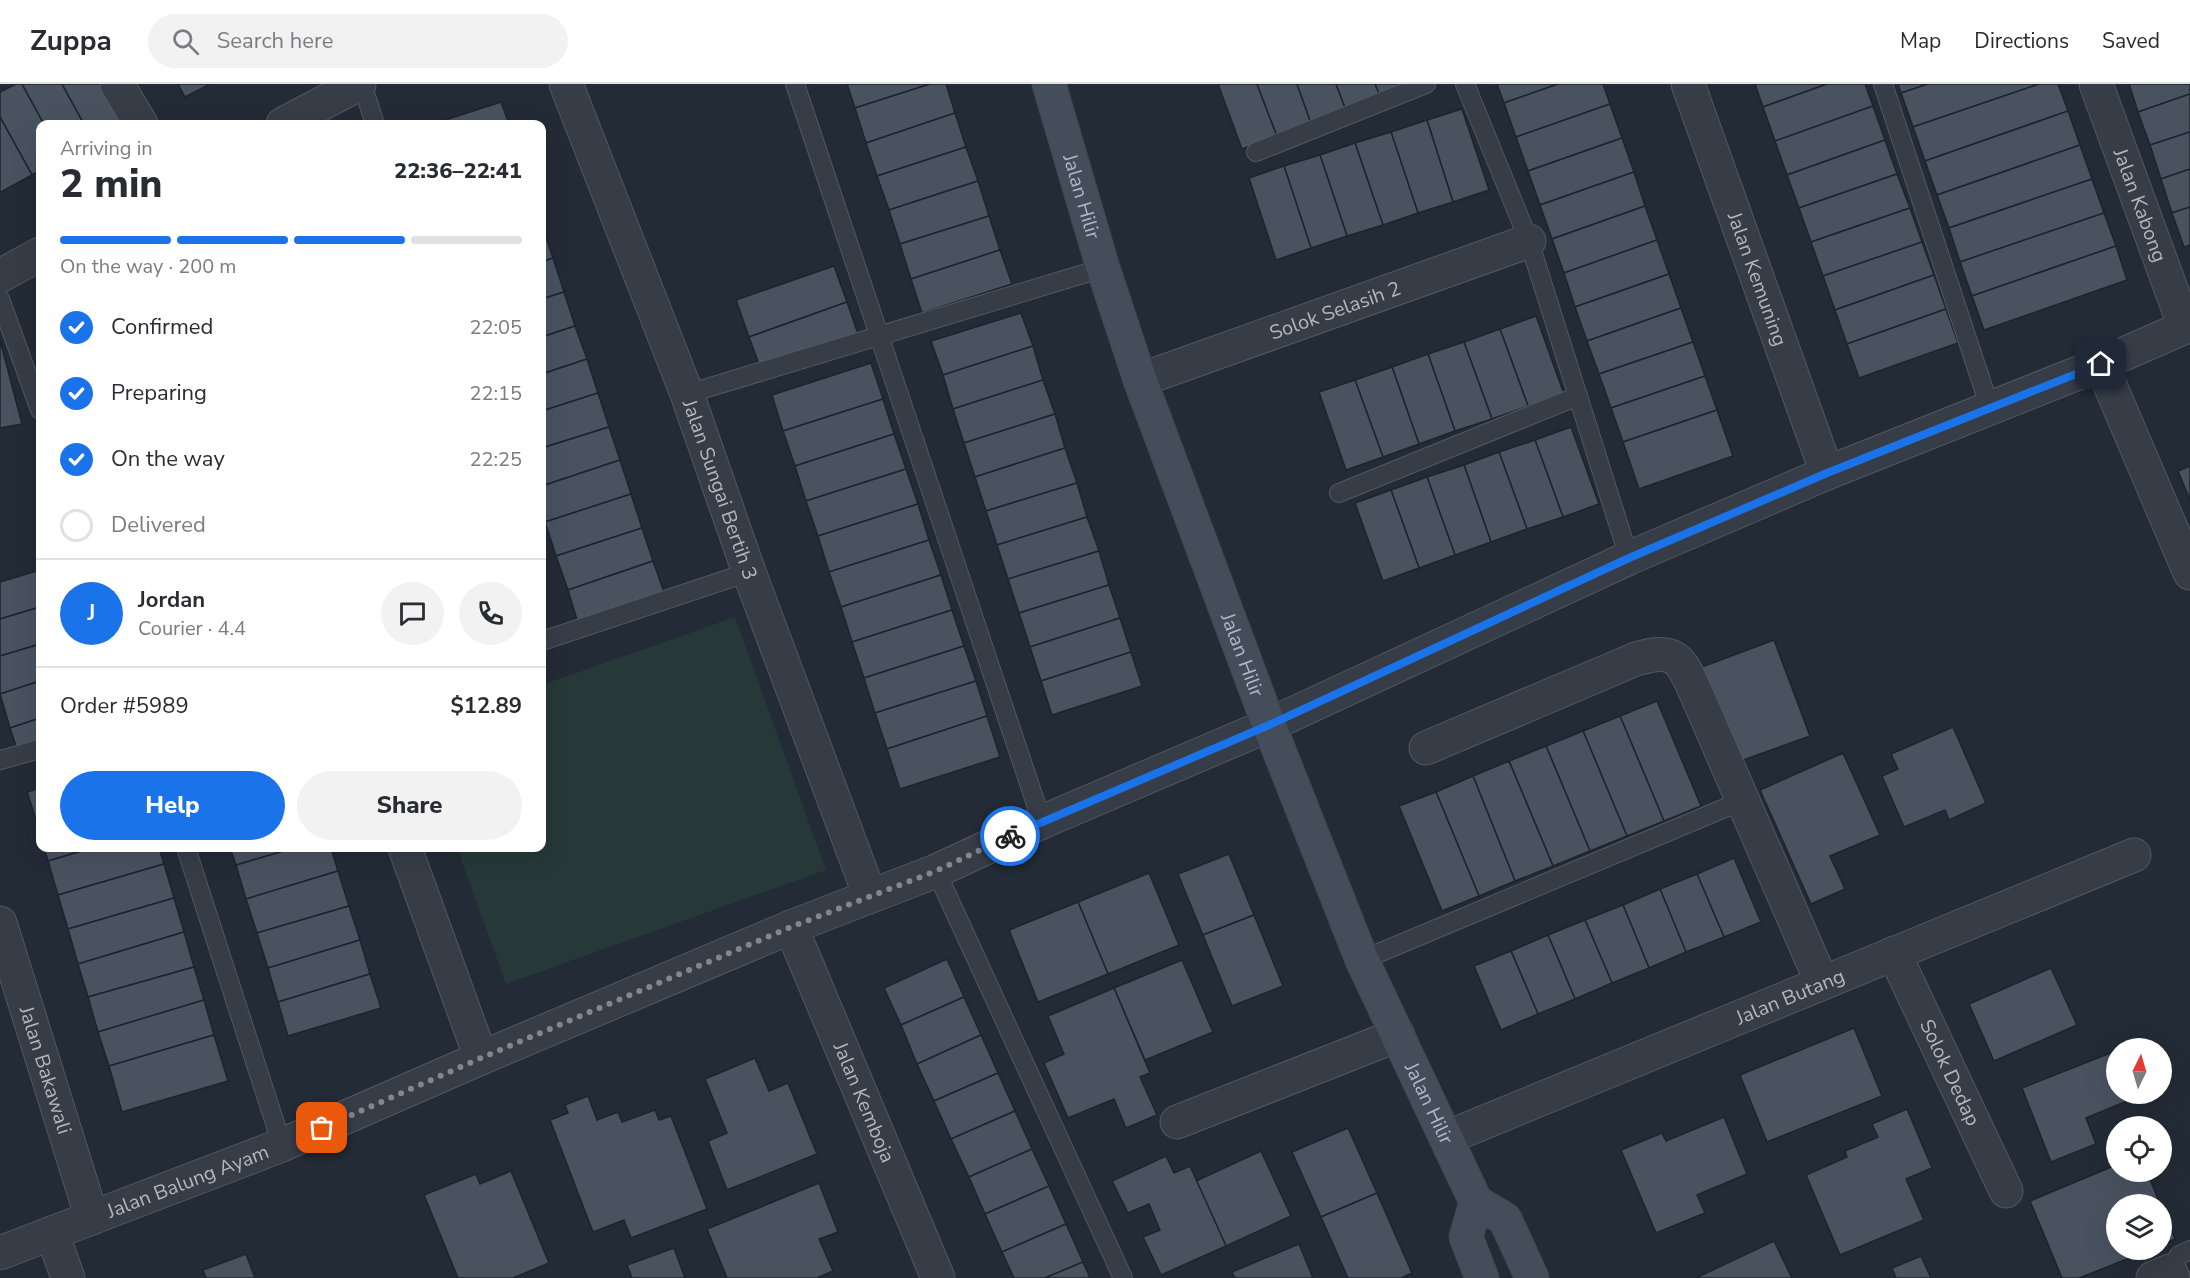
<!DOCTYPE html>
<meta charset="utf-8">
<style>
:root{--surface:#fff;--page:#f2f2f3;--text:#2b2b33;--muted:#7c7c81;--line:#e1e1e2;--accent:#1a73e8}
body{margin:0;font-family:"Nunito Sans",sans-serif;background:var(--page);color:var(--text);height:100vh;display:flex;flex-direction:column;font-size:22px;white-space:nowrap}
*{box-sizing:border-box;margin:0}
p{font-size:20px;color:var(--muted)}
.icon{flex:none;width:33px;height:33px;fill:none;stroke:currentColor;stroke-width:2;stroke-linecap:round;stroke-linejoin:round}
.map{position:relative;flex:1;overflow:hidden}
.details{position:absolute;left:36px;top:36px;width:510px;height:732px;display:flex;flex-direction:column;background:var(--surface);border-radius:12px;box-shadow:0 6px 24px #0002}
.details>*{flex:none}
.needle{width:39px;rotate:5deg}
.controls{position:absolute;left:2106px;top:954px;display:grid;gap:12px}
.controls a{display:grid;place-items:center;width:66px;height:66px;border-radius:50%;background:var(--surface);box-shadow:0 6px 24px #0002;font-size:30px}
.pin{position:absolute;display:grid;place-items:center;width:51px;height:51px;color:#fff;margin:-26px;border-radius:12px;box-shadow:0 3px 9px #0006}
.courier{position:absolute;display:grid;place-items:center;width:60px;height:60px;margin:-30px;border:4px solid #1a73e8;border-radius:50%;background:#fff;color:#222;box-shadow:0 2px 8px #0007}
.headline em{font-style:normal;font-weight:800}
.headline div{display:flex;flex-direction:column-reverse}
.headline{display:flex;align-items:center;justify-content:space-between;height:102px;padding:0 24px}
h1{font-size:39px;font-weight:800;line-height:45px}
.bar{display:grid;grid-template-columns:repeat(4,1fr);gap:9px 6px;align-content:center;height:72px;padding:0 24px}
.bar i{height:8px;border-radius:4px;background:var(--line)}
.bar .selected{background:var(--accent)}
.bar p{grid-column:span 4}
.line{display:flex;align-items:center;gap:15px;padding:0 24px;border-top:2px solid var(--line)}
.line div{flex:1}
.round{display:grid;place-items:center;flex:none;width:63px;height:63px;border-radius:32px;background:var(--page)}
ol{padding:0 24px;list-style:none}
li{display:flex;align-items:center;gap:18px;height:66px}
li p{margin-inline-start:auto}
li .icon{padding:6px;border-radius:50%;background:var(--accent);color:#fff;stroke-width:4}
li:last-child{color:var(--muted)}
li i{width:33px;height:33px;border:3px solid var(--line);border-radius:50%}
.cta{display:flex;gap:12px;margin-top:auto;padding:12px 24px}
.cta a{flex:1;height:69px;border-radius:36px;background:var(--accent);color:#fff;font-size:24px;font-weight:800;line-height:69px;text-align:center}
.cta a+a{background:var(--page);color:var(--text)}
header{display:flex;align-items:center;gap:36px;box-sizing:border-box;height:84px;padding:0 30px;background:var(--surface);border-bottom:2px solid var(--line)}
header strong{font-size:28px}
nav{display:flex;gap:33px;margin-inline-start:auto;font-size:21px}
.search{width:420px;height:54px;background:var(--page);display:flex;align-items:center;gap:15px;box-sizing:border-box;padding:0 21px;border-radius:33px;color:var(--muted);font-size:22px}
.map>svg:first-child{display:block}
.green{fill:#263838}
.building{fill:#495360;stroke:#1d242e;stroke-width:1.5}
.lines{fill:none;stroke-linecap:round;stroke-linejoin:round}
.lane-casing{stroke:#515862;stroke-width:20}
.street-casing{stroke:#515862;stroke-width:35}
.secondary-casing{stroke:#3f4650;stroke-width:35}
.lane{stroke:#363d47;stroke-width:18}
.street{stroke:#363d47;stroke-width:33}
.secondary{stroke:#444d5a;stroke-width:33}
.done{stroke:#7f8792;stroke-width:6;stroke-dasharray:0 10.8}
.route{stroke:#1a73e8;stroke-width:8}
.labels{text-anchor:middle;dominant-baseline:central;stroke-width:4.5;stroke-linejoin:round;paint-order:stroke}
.street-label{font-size:20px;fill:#b1b8c3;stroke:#1b222c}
</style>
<header>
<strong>Zuppa</strong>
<div class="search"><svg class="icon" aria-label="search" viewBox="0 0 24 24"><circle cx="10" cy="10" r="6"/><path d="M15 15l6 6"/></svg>Search here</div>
<nav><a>Map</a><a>Directions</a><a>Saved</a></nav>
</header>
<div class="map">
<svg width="2190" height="1194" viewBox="0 0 2190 1194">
<rect width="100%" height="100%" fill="#232b36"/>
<polygon class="green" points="735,533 826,786 506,900 457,764 542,764 542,601"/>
<g class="building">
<polygon points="16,0 22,0 44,40 40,40 40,86 32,91 0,33 0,8"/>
<polygon points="22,0 62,0 84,40 44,40"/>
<polygon points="62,0 102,0 125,40 84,40"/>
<polygon points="178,0 210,0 185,13"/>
<polygon points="847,0 930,0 855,24"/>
<polygon points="930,0 946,0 955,29 866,59 855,24"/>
<polygon points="1218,0 1257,0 1277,52 1242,65"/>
<polygon points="1257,0 1297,0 1311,39 1277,52"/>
<polygon points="1297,0 1336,0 1346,26 1311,39"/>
<polygon points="1336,0 1375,0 1381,14 1346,26"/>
<polygon points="1375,0 1415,0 1381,14"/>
<polygon points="1497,0 1558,0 1504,19"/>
<polygon points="1558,0 1603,0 1610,20 1516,53 1504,19"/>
<polygon points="1755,0 1827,0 1763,23"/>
<polygon points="1827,0 1865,0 1873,22 1775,57 1763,23"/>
<polygon points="1898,0 1928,0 1901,9"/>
<polygon points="1928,0 2039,0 1913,43 1901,9"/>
<polygon points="2039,0 2058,0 2068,27 1925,77 1913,43"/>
<polygon points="2129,0 2190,0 2190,10 2138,28"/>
<polygon points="2190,10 2190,48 2150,61 2138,28"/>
<polygon points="501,18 509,40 433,40"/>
<polygon points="1610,20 1622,54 1528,87 1516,53"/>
<polygon points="1873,22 1885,56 1787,91 1775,57"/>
<polygon points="1462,25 1489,106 1453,118 1427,36"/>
<polygon points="2068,27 2080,61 1937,111 1925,77"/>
<polygon points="955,29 966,63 877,92 866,59"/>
<polygon points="0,33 32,91 1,108 0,107"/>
<polygon points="1427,36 1453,118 1418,129 1391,48"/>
<polygon points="1391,48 1418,129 1383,141 1355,59"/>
<polygon points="2190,48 2190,85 2161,95 2150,61"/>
<polygon points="1622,54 1634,88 1540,121 1528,87"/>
<polygon points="1885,56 1897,90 1799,124 1787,91"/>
<polygon points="1355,59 1383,141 1347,152 1320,71"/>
<polygon points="2080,61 2092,95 1949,144 1937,111"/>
<polygon points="966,63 978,97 889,126 877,92"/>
<polygon points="1320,71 1347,152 1311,164 1284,82"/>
<polygon points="1284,82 1311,164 1276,176 1249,94"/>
<polygon points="2190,85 2190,123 2172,129 2161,95"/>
<polygon points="1634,88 1645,122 1552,155 1540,121"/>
<polygon points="1897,90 1910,124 1811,158 1799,124"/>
<polygon points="2092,95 2104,129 1960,178 1949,144"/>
<polygon points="978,97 989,132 900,160 889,126"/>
<polygon points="1645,122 1657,156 1564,189 1552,155"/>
<polygon points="2190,123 2190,161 2184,163 2172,129"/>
<polygon points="1910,124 1922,158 1823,192 1811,158"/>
<polygon points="2104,129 2116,162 1972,212 1960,178"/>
<polygon points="989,132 1000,166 911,195 900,160"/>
<polygon points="542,141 553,174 542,178"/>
<polygon points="1657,156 1669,190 1575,223 1564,189"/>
<polygon points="1922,158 1934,191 1835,226 1823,192"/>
<polygon points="2116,162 2127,196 1984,246 1972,212"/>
<polygon points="1000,166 1012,200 922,229 911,195"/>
<polygon points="553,174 564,208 542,215 542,178"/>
<polygon points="834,182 847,218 749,253 736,216"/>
<polygon points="1669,190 1681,224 1587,257 1575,223"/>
<polygon points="1934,191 1946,225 1847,260 1835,226"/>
<polygon points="564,208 575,242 542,253 542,215"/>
<polygon points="847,218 858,250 760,283 749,253"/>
<polygon points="1681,224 1693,258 1599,290 1587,257"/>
<polygon points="1946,225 1958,259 1859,294 1847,260"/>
<polygon points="1021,229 1033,262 943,291 931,257"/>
<polygon points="1536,232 1564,310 1528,322 1500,245"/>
<polygon points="575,242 587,275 542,290 542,253"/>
<polygon points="1500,245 1528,322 1492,335 1464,258"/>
<polygon points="0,256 22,340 0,344"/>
<polygon points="1464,258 1492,335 1455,347 1428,270"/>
<polygon points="1693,258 1705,292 1611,324 1599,290"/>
<polygon points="1033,262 1043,296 953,325 943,291"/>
<polygon points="1428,270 1455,347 1419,360 1392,283"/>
<polygon points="587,275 598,309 542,327 542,290"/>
<polygon points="871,279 883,315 783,347 772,311"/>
<polygon points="1392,283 1419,360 1383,373 1355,296"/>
<polygon points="1705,292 1717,326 1623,358 1611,324"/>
<polygon points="1043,296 1055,330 964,359 953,325"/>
<polygon points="1355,296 1383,373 1346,386 1319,308"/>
<polygon points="598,309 609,343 542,364 542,327"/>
<polygon points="883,315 894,350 795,382 783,347"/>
<polygon points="1717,326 1733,372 1639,405 1623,358"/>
<polygon points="1055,330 1065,364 975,393 964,359"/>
<polygon points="609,343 620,376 542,402 542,364"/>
<polygon points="1571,343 1599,420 1563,433 1535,356"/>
<polygon points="894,350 906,385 806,417 795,382"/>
<polygon points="1535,356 1563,433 1527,445 1499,368"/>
<polygon points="1065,364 1077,399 986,427 975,393"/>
<polygon points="1499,368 1527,445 1491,458 1464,381"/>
<polygon points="620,376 631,410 545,438 542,427 542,402"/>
<polygon points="1464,381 1491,458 1455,471 1427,393"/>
<polygon points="2190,382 2190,416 2178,387"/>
<polygon points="906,385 918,420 818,452 806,417"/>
<polygon points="1427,393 1455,471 1419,484 1391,406"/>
<polygon points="1077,399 1087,433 997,461 986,427"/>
<polygon points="1391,406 1419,484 1383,497 1355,419"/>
<polygon points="631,410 642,444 556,472 545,438"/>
<polygon points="918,420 929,456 829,488 818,452"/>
<polygon points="1087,433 1099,467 1008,495 997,461"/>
<polygon points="642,444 653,477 568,506 556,472"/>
<polygon points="929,456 941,491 841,523 829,488"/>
<polygon points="1099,467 1109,501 1019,529 1008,495"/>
<polygon points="653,477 665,511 578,539 568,506"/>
<polygon points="40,486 40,523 0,535 0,498"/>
<polygon points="941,491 952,526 852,558 841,523"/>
<polygon points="1109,501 1120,534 1030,563 1019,529"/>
<polygon points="40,523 40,560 0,572 0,535"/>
<polygon points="952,526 964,562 864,594 852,558"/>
<polygon points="1120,534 1131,568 1041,597 1030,563"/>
<polygon points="1774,556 1810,652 1735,679 1699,584"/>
<polygon points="40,560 40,597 0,610 0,572"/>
<polygon points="964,562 976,597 875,629 864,594"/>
<polygon points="1131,568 1142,602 1052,631 1041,597"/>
<polygon points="40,597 40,634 10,644 0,610"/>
<polygon points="976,597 987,632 887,665 875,629"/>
<polygon points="1657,617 1701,722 1664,737 1620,632"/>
<polygon points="987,632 1000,673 900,705 887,665"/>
<polygon points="1620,632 1664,737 1627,752 1583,647"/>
<polygon points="40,634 40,671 21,677 10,644"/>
<polygon points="1953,643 1986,719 1949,736 1945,726 1904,743 1882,692 1898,685 1891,670"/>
<polygon points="1583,647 1627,752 1590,767 1546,662"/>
<polygon points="1546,662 1590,767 1553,782 1509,677"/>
<polygon points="1843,669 1880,751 1830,772 1845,805 1811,820 1760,706"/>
<polygon points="1509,677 1553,782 1515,797 1473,692"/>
<polygon points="1473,692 1515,797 1479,812 1436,708"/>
<polygon points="40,704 40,741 38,742 27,708"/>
<polygon points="1436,708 1479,812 1442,827 1399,722"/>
<polygon points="44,764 92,764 48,777"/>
<polygon points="92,764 159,764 164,780 58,811 48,777"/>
<polygon points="230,764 294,764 236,781"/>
<polygon points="294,764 331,764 338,787 246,815 236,781"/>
<polygon points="1229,770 1254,831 1203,851 1178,790"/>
<polygon points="1734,774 1761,838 1724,853 1697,790"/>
<polygon points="164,780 174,814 68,845 58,811"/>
<polygon points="338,787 349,822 257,849 246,815"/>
<polygon points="1149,789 1179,861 1108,890 1078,818"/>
<polygon points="1697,790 1724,853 1686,868 1660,805"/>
<polygon points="1660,805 1686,868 1649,884 1623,821"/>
<polygon points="174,814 184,848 78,880 68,845"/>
<polygon points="1078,818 1108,890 1038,918 1009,846"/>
<polygon points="1623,821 1649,884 1612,899 1585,836"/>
<polygon points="349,822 360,856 268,884 257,849"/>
<polygon points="1254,831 1283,902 1232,922 1203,851"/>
<polygon points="1585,836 1612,899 1575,915 1548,851"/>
<polygon points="184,848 194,883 88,913 78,880"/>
<polygon points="1548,851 1575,915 1538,930 1511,867"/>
<polygon points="360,856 370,890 278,918 268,884"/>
<polygon points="1511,867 1538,930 1501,946 1474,882"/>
<polygon points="947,875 964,913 901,941 884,904"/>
<polygon points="1182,876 1213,948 1145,976 1114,904"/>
<polygon points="194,883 204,916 98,948 88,913"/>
<polygon points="2051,884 2077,941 1994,977 1969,920"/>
<polygon points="370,890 381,924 288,952 278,918"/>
<polygon points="1114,904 1150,989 1140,993 1157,1031 1126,1044 1114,1015 1068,1034 1044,979 1064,970 1048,932"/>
<polygon points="964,913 981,951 917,980 901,941"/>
<polygon points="204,916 214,951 109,982 98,948"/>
<polygon points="1854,944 1882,1012 1767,1058 1740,991"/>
<polygon points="214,951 228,997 122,1028 109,982"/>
<polygon points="981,951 998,989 934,1017 917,980"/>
<polygon points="2113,968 2116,978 2116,1010 2129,1010 2132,1015 2086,1034 2096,1060 2051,1078 2022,1004"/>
<polygon points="755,974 769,1007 788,999 817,1070 727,1106 708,1057 727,1049 705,995"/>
<polygon points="998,989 1015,1027 951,1055 934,1017"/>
<polygon points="588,1012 597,1036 618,1028 622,1038 655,1026 659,1036 671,1032 707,1125 631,1154 624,1136 593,1148 550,1036 568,1029 565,1021"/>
<polygon points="1907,1025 1932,1084 1906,1095 1924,1136 1840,1171 1806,1091 1847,1073 1845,1067 1878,1053 1872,1040"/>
<polygon points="1015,1027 1032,1065 969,1093 951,1055"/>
<polygon points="1724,1033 1747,1090 1697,1111 1705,1129 1656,1149 1621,1066 1662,1049 1666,1057"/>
<polygon points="1348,1044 1377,1109 1321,1133 1292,1068"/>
<polygon points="1032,1065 1049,1102 985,1130 969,1093"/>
<polygon points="1261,1067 1291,1132 1226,1162 1196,1097"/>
<polygon points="1166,1072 1174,1089 1190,1082 1226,1162 1161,1191 1143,1153 1160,1146 1149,1120 1128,1129 1112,1097"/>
<polygon points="2116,1081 2116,1088 2147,1088 2160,1120 2116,1120 2116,1166 2150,1166 2079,1194 2062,1194 2030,1117"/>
<polygon points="511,1087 549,1179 513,1194 458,1194 424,1111 476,1090 480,1100"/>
<polygon points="819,1099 838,1148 819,1155 833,1187 817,1194 727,1194 707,1145"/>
<polygon points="1049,1102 1066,1140 1002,1168 985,1130"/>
<polygon points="1377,1109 1412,1189 1401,1194 1348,1194 1321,1133"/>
<polygon points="2162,1123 2175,1155 2162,1161"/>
<polygon points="1066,1140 1083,1178 1045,1194 1014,1194 1002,1168"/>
<polygon points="1774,1157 1792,1194 1696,1194"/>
<polygon points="1299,1160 1313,1194 1235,1194 1232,1188"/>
<polygon points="674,1164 685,1194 632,1194 627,1181"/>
<polygon points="246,1170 255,1194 206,1194 203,1186"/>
<polygon points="1921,1172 1931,1194 1896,1194 1892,1184"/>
<polygon points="1083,1178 1090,1194 1045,1194"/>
</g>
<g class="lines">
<defs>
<g id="lane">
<polyline points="362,0 375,40"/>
<polyline points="795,0 1042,738"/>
<polyline points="1465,0 1529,157 1629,474"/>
<polyline points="1883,0 1990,324"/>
<polyline points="1256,68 1426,0"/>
<polyline points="0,215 40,326"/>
<polyline points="687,310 1103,184"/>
<polyline points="1339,409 1578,312"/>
<polyline points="542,557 749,488"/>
<polyline points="0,676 40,665"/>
<polyline points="186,764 282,1061"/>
<polyline points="936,787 1123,1194"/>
<polyline points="1362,876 1744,716"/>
<polyline points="2170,1187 2179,1171 2190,1166"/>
</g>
<g id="street">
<polyline points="117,0 141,40"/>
<path id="s1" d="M566,0L687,310L749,488L870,812"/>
<path id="s2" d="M1688,0L1827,389"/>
<path id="s3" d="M2096,0L2185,243"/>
<polyline points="283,40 359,0"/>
<polyline points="0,192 40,170"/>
<polyline points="2101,280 2190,489"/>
<path id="s4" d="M1140,296L1529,157"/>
<path d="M1426,664L1636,575C1676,563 1681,575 1696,609L1822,899"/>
<polyline points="405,764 481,974"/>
<path id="s5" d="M0,839L92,1134"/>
<path id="s6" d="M791,843L938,1194"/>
<path id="s7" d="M1894,869L2006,1107"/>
<polyline points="1177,1038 1398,951"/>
<path id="s8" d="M1446,1054L2134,771"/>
<polyline points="52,1149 68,1194"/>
<path id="s9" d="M0,1169L282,1061L481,974L791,843L936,787L1042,738L1269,641L1629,474L1827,389L2101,280L2190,241"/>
<polyline points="2153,1194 2170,1187 2173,1194"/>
</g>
<g id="secondary">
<path id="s10" d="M1049,0L1103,184L1140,296L1269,641L1362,876L1476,1118L1466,1153L1482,1194"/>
<polyline points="1476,1118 1505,1135 1532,1194"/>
</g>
</defs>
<use href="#lane" class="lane-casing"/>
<use href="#street" class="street-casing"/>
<use href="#secondary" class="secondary-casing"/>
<use href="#lane" class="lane"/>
<use href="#street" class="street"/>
<use href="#secondary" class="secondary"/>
</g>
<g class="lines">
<polyline class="done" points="322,1044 481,974 791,843 936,787 1010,752"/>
<polyline class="route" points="1010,752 1269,641 1629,474 1827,389 2101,280"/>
</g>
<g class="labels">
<g class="street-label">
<text stroke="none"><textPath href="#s10" startOffset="117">Jalan Hilir</textPath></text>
<text stroke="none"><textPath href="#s3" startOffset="129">Jalan Kabong</textPath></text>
<text stroke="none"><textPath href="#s2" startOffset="207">Jalan Kemuning</textPath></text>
<text stroke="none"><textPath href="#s4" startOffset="207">Solok Selasih 2</textPath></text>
<text stroke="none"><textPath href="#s1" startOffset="434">Jalan Sungai Bertih 3</textPath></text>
<text stroke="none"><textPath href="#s10" startOffset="603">Jalan Hilir</textPath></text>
<text stroke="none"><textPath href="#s8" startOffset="372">Jalan Butang</textPath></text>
<text stroke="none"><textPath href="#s5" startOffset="154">Jalan Bakawali</textPath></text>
<text stroke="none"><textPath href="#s7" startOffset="132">Solok Dedap</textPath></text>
<text stroke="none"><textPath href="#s6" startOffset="190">Jalan Kemboja</textPath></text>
<text stroke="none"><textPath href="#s10" startOffset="1089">Jalan Hilir</textPath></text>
<text stroke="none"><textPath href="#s9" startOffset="201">Jalan Balung Ayam</textPath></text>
</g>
</g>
</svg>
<div class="controls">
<a><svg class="needle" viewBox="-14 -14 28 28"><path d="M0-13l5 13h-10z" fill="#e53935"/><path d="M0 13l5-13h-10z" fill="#7c7c81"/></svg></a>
<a><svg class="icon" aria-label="locate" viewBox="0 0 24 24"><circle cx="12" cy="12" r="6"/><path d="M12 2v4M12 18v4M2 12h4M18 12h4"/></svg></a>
<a><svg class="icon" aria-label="layers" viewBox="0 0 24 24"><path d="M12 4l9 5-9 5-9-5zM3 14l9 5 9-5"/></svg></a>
</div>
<div class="pin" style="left:322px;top:1044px;background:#ea580c"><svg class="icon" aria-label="bag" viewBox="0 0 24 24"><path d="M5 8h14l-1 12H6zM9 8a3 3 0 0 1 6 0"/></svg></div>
<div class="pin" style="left:2101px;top:280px;background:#1f2937"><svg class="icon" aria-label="home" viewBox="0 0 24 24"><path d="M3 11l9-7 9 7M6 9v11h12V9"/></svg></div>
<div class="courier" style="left:1010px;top:752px"><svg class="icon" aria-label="bike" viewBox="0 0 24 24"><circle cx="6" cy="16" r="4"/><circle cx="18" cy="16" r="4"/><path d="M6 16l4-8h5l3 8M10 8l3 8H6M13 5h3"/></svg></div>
<section class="details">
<div class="headline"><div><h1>2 min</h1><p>Arriving in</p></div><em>22:36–22:41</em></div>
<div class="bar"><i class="selected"></i><i class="selected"></i><i class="selected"></i><i></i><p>On the way · 200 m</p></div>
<ol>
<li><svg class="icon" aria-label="check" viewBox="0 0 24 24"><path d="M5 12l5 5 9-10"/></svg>Confirmed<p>22:05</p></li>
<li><svg class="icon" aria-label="check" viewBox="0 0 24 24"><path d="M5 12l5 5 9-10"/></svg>Preparing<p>22:15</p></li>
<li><svg class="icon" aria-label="check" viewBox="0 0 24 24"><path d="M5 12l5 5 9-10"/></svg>On the way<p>22:25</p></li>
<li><i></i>Delivered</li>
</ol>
<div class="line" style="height:108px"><b class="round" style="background:var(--accent);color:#fff">J</b><div><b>Jordan</b><p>Courier · 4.4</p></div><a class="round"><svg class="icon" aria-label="chat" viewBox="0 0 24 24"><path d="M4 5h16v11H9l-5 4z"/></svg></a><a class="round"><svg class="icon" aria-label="phone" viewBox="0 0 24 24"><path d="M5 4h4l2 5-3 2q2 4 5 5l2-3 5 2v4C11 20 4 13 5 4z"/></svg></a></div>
<div class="line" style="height:78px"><div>Order #5989</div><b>$12.89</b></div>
<div class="cta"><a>Help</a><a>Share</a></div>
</section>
</div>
